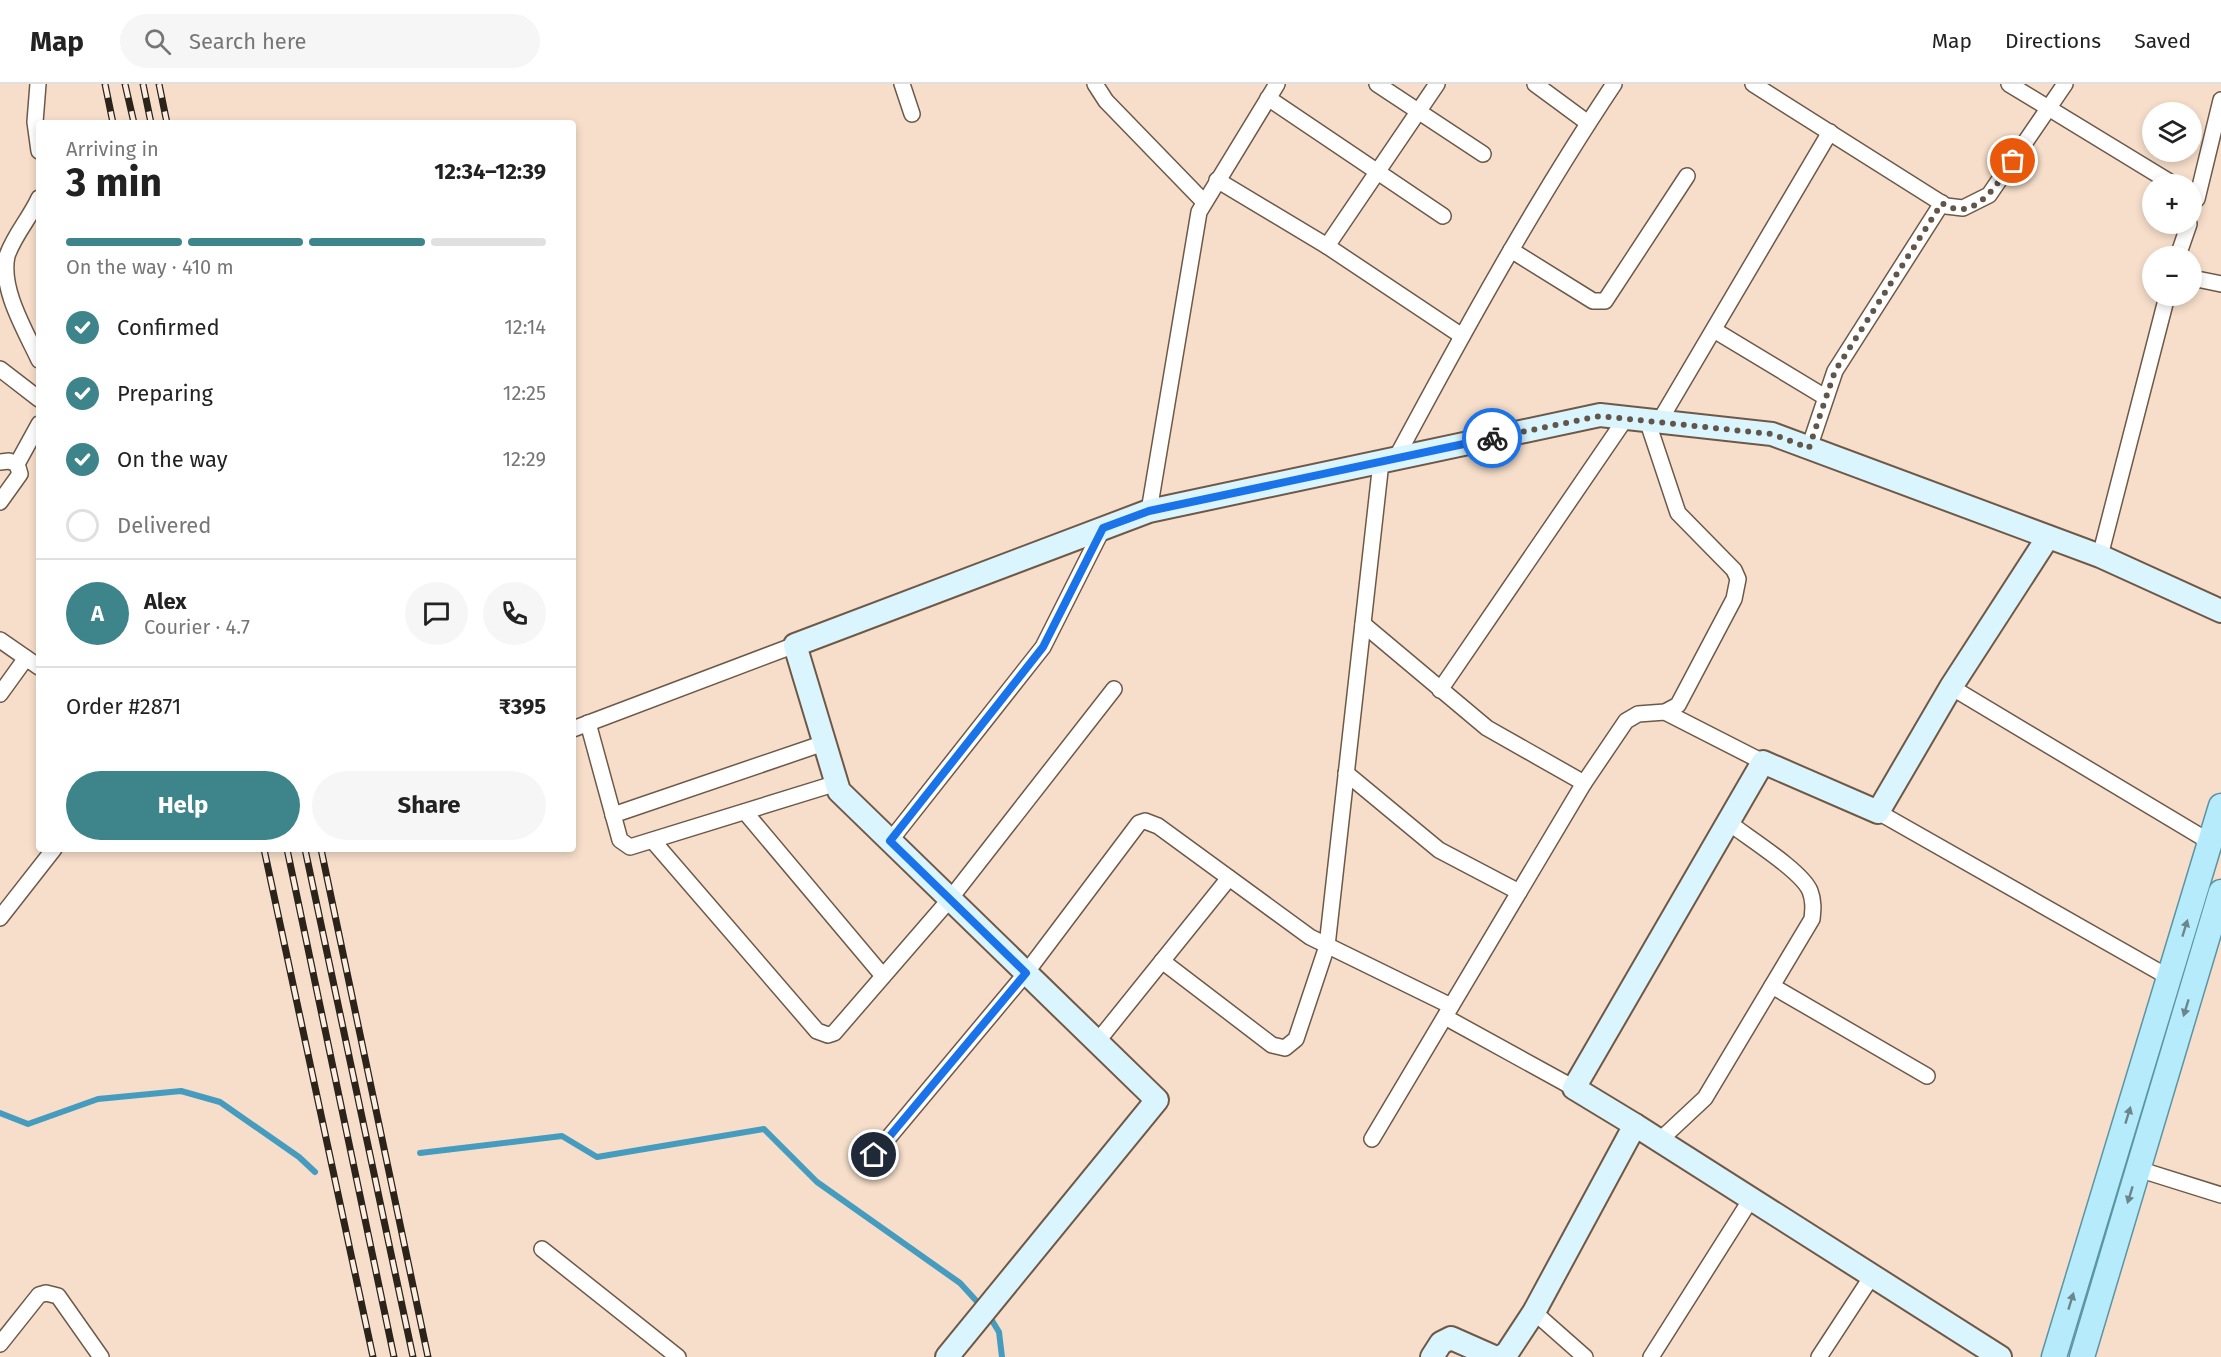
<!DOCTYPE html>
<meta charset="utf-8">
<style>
:root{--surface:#fff;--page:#f6f6f6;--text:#222;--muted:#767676;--line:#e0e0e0;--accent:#3d858b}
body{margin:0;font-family:"Fira Sans",sans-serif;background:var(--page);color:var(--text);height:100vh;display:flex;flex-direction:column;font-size:22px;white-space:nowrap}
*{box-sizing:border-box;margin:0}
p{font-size:20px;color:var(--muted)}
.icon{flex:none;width:33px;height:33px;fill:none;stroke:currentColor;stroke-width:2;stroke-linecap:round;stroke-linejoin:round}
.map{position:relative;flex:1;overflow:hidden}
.details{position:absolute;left:36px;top:36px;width:540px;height:732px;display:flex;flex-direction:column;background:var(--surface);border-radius:6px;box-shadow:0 3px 9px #0003}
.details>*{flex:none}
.buttons{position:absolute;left:2142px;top:18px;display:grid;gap:12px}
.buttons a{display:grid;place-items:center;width:60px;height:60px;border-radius:50%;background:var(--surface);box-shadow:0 3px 9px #0003;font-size:30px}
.pin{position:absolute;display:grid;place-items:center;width:51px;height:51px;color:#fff;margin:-26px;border:3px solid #fff;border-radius:50%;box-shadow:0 2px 6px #0007}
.courier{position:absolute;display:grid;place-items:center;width:60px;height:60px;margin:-30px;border:4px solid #1a73e8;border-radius:50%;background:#fff;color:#222;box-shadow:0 2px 8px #0007}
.summary em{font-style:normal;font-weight:700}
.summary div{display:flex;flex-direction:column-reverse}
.summary{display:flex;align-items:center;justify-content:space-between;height:102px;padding:0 30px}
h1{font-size:39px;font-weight:700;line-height:45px}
.bar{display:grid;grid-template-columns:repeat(4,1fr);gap:9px 6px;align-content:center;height:72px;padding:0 30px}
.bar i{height:8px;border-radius:4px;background:var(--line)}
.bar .selected{background:var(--accent)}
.bar p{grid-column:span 4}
.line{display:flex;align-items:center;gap:15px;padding:0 30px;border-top:2px solid var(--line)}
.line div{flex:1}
.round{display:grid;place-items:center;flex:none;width:63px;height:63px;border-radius:32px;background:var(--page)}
ol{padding:0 30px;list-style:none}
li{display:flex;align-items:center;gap:18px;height:66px}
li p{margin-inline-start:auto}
li .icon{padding:6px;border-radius:50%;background:var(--accent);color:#fff;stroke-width:4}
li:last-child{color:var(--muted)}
li i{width:33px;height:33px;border:3px solid var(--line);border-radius:50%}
.cta{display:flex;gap:12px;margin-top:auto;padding:12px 30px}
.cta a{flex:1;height:69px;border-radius:36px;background:var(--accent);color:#fff;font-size:24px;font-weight:700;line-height:69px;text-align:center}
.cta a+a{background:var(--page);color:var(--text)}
header{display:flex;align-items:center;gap:36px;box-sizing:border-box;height:84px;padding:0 30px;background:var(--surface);border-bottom:2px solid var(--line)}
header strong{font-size:28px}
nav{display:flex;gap:33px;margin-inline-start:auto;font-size:21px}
.search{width:420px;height:54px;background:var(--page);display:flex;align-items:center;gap:15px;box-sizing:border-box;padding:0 21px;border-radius:33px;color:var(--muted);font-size:22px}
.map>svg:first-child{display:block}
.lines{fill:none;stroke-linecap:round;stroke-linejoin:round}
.stream{stroke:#469cbe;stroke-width:6}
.street-casing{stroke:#6e5948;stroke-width:18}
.secondary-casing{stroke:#6e5948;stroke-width:26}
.primary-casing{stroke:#5c94a3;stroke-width:27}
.street{stroke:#fff;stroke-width:15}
.secondary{stroke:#daf5fd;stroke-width:22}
.primary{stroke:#b5ebfb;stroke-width:24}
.rail-casing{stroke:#2c231b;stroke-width:7}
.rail{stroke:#fcede1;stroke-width:4.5;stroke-dasharray:14;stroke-linecap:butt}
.oneway{fill:#6c868c}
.done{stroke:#62554a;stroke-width:6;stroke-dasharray:0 10.8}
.route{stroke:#1a73e8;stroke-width:8}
</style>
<header>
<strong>Map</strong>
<div class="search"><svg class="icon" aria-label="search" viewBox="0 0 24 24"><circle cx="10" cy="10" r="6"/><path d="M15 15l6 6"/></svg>Search here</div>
<nav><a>Map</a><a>Directions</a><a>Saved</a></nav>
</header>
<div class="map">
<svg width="2221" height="1273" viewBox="0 0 2221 1273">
<rect width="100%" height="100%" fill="#f6deca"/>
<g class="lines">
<g class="stream">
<polyline points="0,1029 28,1040 98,1015 181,1007 220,1018 299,1073 315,1088"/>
<polyline points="420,1069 562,1052 597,1073 764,1045 817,1098 960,1199 982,1223"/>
<polyline points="988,1230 999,1248 1002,1273"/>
</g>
<defs>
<g id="street">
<polyline points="38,0 35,38 39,67"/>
<polyline points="902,0 912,30"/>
<polyline points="1095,0 1106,17 1204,118"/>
<polyline points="1377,0 1483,70"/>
<polyline points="1535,0 1588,39"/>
<polyline points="1753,0 1946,122 1963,124 1989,111 2065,0"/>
<polyline points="2009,0 2173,100"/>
<polyline points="1268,14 1443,132"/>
<polyline points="1217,96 1327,162 1462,252"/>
<path d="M39,114C30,134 14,151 7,172C0,205 25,246 39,276"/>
<polyline points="2197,115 2221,16"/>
<polyline points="1327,162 1437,0"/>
<polyline points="1511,166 1593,217 1605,217 1687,92"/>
<polyline points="2178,172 2189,140"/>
<polyline points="2192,194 2221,200"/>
<polyline points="1714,246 1825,313"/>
<polyline points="0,285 39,315"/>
<polyline points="1659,338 1830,48"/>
<polyline points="1809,364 1835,287 1942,119"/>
<path d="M1396,374C1464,247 1534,120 1614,0"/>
<polyline points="0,378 9,377 17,380 20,390 0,418"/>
<polyline points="17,380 39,340"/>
<polyline points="1149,427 1199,128 1277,0"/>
<polyline points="2100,472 2167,212"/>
<polyline points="1363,540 1487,644 1584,699"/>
<polyline points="0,556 39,583"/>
<polyline points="1951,603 2210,758"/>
<polyline points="1440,606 1626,334"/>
<polyline points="0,610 26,574"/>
<polyline points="1665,628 1763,678"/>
<polyline points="588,639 620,756 630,763 837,699"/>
<polyline points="573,645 795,561"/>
<polyline points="1346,689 1439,766 1519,808"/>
<polyline points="745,728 883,892"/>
<polyline points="1878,728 2170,894"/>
<polyline points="613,731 824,659"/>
<polyline points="653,757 817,947 828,951 834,949 950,815 1114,605"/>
<polyline points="890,757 1043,563 1103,444"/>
<polyline points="0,834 54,765"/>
<polyline points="1162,877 1272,961 1285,964 1296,955 1327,862 1381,378"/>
<polyline points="1772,902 1927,992"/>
<polyline points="1445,933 1574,1004"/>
<polyline points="1097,958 1229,794"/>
<polyline points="1372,1055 1584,699 1626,637 1638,630 1665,628 1678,621 1734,515 1738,495 1734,486 1678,429 1647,336"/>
<path d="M1659,1057L1705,1014L1812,835C1813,826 1814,817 1810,807C1802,787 1747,753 1728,738"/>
<polyline points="874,1071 1026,889 1139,739 1145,737 1158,742 1310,853 1451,922"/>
<polyline points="2138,1085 2221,1111"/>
<polyline points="542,1165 678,1273"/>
<polyline points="1534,1228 1585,1273"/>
<polyline points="0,1260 39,1211 46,1209 58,1212 101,1273"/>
<polyline points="1651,1273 1751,1115"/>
<polyline points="1819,1273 1872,1192"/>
</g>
<g id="secondary">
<polyline points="1635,1041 2000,1273"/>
<polyline points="947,1273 1157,1016 839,707 795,561 1149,427 1600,331 1772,350 2100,472 2221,527"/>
<polyline points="1432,1273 1441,1259 1451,1254 1494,1273"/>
<polyline points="1501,1273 1507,1269 1534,1228 1635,1041 1574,1004 1763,678 1878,728 1951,603 2048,453"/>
</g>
<g id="primary">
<polyline points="2054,1273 2221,722"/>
<polyline points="2082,1273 2221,808"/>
</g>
</defs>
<use href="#street" class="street-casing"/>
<use href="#secondary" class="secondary-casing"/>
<use href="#primary" class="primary-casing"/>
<use href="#street" class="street"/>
<use href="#secondary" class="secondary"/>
<use href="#primary" class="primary"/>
<defs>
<g id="rail">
<polyline points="105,0 113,39"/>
<polyline points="125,0 134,39"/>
<polyline points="143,0 151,39"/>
<polyline points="159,0 167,39"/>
<polyline points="264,765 373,1273"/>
<polyline points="287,765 394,1273"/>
<polyline points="305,765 413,1273"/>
<polyline points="321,765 428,1273"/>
</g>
</defs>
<use href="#rail" class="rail-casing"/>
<use href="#rail" class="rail"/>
</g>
<defs><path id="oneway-solid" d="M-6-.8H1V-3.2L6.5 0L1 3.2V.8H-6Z" transform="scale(1.5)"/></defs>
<g class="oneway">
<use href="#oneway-solid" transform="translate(2185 844) rotate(-73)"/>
<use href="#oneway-solid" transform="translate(2186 924) rotate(107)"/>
<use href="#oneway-solid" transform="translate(2128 1031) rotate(-73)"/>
<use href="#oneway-solid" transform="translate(2130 1111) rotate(107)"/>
<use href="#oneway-solid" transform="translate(2071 1217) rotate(-73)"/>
</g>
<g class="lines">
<path class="done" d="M1492,354L1600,332L1772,350L1809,364L1835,287L1942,119C1974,141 1998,99 2013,77"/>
<polyline class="route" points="874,1071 1026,889 890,757 1043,563 1103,444 1149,427 1492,354"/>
</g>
</svg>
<div class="buttons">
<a><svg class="icon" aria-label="layers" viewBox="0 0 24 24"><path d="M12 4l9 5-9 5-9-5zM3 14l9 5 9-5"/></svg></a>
<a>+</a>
<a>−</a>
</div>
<div class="pin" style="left:2013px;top:77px;background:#ea580c"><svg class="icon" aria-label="bag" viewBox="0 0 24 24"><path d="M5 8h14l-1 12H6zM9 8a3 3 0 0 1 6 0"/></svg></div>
<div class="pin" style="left:874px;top:1071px;background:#1f2937"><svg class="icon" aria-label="home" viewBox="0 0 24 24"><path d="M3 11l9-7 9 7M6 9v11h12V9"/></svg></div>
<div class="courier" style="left:1492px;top:354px"><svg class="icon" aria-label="bike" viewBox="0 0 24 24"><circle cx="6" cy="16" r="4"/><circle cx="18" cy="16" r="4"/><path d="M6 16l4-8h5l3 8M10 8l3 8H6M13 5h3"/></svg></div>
<section class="details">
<div class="summary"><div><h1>3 min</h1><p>Arriving in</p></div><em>12:34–12:39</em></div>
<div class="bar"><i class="selected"></i><i class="selected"></i><i class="selected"></i><i></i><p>On the way · 410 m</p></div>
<ol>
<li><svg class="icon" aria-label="check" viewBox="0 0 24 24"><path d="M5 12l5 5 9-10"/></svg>Confirmed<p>12:14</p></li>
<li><svg class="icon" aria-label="check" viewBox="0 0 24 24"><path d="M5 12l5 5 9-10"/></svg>Preparing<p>12:25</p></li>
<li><svg class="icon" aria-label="check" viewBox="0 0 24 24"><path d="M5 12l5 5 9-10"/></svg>On the way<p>12:29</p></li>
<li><i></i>Delivered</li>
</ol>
<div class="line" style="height:108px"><b class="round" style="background:var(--accent);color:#fff">A</b><div><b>Alex</b><p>Courier · 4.7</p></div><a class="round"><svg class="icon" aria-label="chat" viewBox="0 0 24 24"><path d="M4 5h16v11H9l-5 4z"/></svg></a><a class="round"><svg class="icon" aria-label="phone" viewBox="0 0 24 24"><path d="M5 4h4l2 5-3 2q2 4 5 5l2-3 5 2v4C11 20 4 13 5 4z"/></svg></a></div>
<div class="line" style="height:78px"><div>Order #2871</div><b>₹395</b></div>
<div class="cta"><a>Help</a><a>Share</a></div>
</section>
</div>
